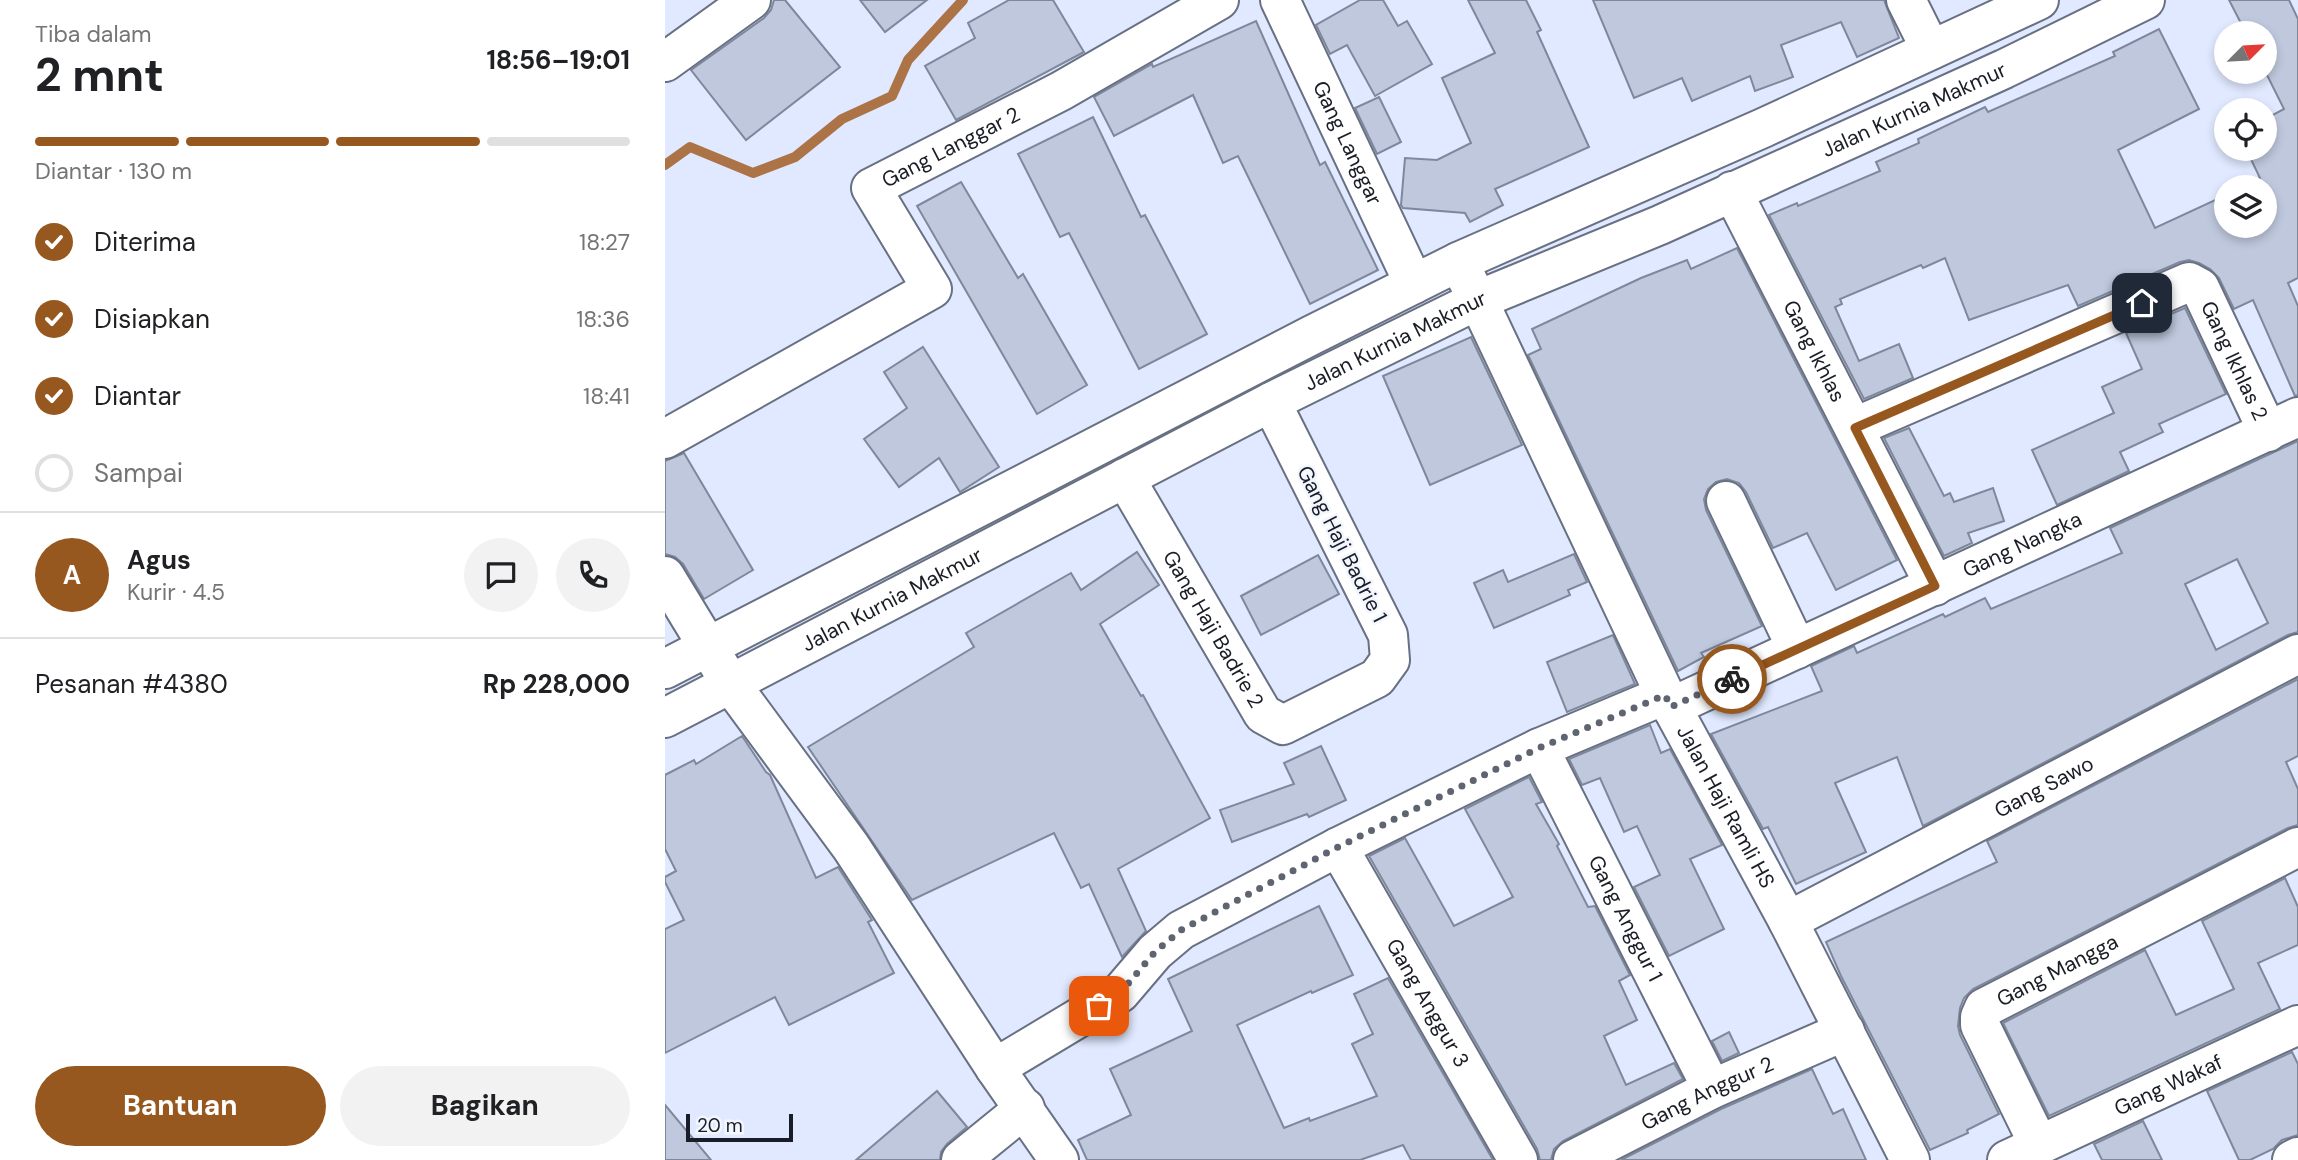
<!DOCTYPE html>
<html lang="id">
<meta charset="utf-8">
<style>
:root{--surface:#fff;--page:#f2f2f2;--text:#202124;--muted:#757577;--line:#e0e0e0;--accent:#97581f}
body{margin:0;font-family:"DM Sans",sans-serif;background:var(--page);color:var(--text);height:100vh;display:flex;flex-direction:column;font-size:26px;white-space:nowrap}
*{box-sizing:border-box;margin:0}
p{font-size:23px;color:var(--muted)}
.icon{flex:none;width:38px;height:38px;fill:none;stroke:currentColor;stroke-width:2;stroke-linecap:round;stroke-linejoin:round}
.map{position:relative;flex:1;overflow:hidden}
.sheet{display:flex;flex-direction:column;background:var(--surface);width:665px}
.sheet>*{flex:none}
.needle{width:46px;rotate:66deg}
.buttons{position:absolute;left:1549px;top:21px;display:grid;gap:14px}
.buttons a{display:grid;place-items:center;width:63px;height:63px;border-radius:50%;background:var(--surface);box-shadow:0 4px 10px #0003;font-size:35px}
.scale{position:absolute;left:21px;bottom:18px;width:107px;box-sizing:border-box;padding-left:7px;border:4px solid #1a1d25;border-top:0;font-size:19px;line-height:24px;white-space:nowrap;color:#1a1d25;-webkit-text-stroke:5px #f2f6ff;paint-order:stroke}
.pin{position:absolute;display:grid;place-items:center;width:60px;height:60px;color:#fff;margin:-30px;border-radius:14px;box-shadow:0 4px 10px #0006}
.courier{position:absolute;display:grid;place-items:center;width:70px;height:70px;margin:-35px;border:5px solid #97581f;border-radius:50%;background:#fff;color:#222;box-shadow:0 2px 9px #0007}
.headline em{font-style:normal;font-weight:700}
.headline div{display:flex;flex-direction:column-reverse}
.headline{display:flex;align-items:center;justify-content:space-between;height:119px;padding:0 35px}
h1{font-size:46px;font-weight:700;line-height:52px}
.bar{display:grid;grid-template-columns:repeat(4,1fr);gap:10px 7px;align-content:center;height:84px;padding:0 35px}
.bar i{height:9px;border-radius:5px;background:var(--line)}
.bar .selected{background:var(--accent)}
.bar p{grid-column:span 4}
.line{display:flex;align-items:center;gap:18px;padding:0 35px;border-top:2px solid var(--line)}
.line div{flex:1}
.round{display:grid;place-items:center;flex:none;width:74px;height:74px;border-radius:37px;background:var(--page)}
ol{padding:0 35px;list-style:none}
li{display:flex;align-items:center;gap:21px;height:77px}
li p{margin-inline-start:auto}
li .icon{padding:7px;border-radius:50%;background:var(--accent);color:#fff;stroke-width:4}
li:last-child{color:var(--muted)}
li i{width:38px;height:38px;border:4px solid var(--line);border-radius:50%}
.action{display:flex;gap:14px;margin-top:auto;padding:14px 35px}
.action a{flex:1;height:80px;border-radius:42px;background:var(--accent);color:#fff;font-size:28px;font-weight:700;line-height:80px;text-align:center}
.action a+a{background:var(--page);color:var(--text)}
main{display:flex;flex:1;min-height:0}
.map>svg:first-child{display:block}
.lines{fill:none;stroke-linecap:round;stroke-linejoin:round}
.stream{stroke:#ac7347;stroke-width:10}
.building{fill:#bfc8dd;stroke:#7f879b;stroke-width:2;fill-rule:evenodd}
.minor-casing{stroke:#687083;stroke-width:42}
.tertiary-casing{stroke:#687083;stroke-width:42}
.minor{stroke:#fff;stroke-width:38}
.tertiary{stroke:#fff;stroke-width:38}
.done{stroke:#5f6471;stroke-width:7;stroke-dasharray:0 12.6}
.route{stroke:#97581f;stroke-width:9}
.labels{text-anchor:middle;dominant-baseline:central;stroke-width:5;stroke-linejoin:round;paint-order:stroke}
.street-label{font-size:21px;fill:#1a1d25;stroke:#f2f6ff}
</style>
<main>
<section class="sheet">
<div class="headline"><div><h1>2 mnt</h1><p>Tiba dalam</p></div><em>18:56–19:01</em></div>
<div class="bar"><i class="selected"></i><i class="selected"></i><i class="selected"></i><i></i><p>Diantar · 130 m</p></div>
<ol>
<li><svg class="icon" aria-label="check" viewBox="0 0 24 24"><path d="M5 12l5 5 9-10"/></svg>Diterima<p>18:27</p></li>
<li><svg class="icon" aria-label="check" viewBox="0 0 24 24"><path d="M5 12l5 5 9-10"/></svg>Disiapkan<p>18:36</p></li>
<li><svg class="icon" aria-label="check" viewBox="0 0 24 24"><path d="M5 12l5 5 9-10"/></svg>Diantar<p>18:41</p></li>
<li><i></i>Sampai</li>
</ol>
<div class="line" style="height:126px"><b class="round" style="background:var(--accent);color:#fff">A</b><div><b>Agus</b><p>Kurir · 4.5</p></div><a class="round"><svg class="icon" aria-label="chat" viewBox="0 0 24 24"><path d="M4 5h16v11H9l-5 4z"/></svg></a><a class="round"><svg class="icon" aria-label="phone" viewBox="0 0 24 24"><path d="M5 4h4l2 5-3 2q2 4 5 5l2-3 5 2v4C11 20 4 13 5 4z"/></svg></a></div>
<div class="line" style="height:91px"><div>Pesanan #4380</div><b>Rp 228,000</b></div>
<div class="action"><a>Bantuan</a><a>Bagikan</a></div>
</section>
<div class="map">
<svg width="1633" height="1160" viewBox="0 0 1633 1160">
<rect width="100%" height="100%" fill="#e0e9ff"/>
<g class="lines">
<polyline class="stream" points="0,165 25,147 88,173 130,157 177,119 227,96 243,60 298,0"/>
</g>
<g class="building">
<polygon points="109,0 120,0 175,67 81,140 26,70 99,18 106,10"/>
<polygon points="195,0 262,0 220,32"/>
<polygon points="344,0 388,0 419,52 291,120 260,66 310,38 303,23"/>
<polygon points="695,0 718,0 733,26 742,21 767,64 710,96 682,45 665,54 651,25"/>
<polygon points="803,0 861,0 876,30 872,32 924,147 830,189 838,205 805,222 800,213 738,208 736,205 740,158 772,160 806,143 777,78 830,53"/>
<polygon points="928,0 1219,0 1234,38 1192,57 1176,22 1116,45 1128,77 1090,91 1085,76 1027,101 1017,78 969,98"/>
<polygon points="1564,0 1624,0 1633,19 1633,278 1623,283 1633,306 1633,395 1630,396 1588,300 1569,309 1554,278 1545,269 1534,263 1524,260 1515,262 1413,306 1403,285 1304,320 1280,258 1258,268 1256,265 1175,299 1177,304 1170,307 1194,361 1234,344 1248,378 1199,399 1104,215 1132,203 1133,206 1215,171 1211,162 1254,143 1253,139 1320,107 1323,112 1450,56 1448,52 1494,29 1534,109 1453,150 1490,228 1561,195 1561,226 1600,226 1600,187 1577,187 1595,178 1581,149 1600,149 1600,119 1619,109 1600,71 1600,33 1581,33"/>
<polygon points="591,21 655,165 660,162 713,270 645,304 573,156 558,163 528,95 449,136 429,97 487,64 488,67"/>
<polygon points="714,97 736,142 712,154 690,108"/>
<polygon points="428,117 476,217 480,215 542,334 474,369 404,233 395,237 353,154"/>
<polygon points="296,182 353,278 358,274 422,385 372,414 252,206"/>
<polygon points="1072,248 1232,560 1171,590 1142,533 1108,548 1081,492 1074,483 1062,479 1051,482 1043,489 1039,499 1041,510 1097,626 1036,653 1039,657 1013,671 863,355 876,349 867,329 976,278 1022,260 1026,269"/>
<polygon points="1520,308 1561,394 1494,424 1498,432 1455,452 1464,471 1392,505 1367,450 1449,413 1437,387 1477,369 1461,333"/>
<polygon points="806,337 857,445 765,485 718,376"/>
<polygon points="258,347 334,467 295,492 274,458 234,487 199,439 242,408 219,372"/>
<polygon points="1244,428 1279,496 1285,493 1289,502 1328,488 1339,521 1303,533 1307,543 1279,556 1219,438"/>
<path d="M1633,441V632L1623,635L1258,826L1232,757L1170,783L1201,852L1131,884L1103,827L1098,829L1046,734L1157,691L1146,666L1189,646L1192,653L1278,614L1280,617L1320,598L1326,609L1457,553L1445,528ZM1572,559L1603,623L1551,650L1520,584Z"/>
<polygon points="19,453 88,570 39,599 18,564 10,557 0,554 0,461"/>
<polygon points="472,552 494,585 435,624 476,696 478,695 545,818 453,869 481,931 457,957 424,884 416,888 389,833 247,900 143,747 309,647 301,633 406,573 416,590"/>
<polygon points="909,554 922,582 903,590 905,595 829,628 809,583 838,570 843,582"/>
<polygon points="653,555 674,594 596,635 576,596"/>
<polygon points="948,635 970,684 902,712 882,662"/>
<polygon points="1633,679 1633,756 1621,762 1633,789 1633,825 1623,828 1308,989 1299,998 1295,1008 1293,1026 1295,1035 1334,1114 1302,1130 1303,1133 1265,1150 1176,976 1161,942 1332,862 1322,841"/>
<polygon points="985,725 996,753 1005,749 1057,845 1025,859 1059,929 1004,956 969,887 995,875 972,826 959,832 935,778 917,785 904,759"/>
<polygon points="77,736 101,772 105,775 151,878 173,867 207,920 203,922 229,973 124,1025 110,997 0,1053 0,929 19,920 0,882 0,877 11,871 0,849 0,775 29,760 31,764"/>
<polygon points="656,746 681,800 644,817 642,814 567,842 555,810 629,784 619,763"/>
<polygon points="864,777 877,802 871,804 894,844 892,846 923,907 930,906 965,975 954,981 972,1020 939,1036 961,1085 1009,1063 1018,1079 898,1141 889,1149 886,1160 875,1160 872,1149 704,856 740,838 789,926 848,897 800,809"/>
<polygon points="1620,878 1633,907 1633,945 1593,963 1615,1009 1384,1116 1338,1023 1480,950 1511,1015 1569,989 1537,921"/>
<polygon points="654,906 688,975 647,993 646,991 572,1025 619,1128 644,1118 645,1121 712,1096 687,1044 708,1034 689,994 723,978 828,1160 746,1160 738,1145 695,1160 422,1160 413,1140 466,1115 445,1069 527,1031 503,979"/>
<polygon points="1064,1032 1074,1053 1057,1061 1047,1041"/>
<polygon points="1627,1052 1633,1064 1633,1135 1617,1140 1608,1149 1585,1160 1574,1160 1542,1091"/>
<polygon points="1147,1069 1168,1114 1178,1109 1201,1160 956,1160 1056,1109"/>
<polygon points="272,1091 302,1127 282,1144 276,1152 275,1160 191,1160"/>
<polygon points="0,1105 46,1160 0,1160"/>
<polygon points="1478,1121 1497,1160 1437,1160 1429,1144"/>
</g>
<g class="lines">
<defs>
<g id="minor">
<path id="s1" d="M615,0L749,284"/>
<polyline points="1241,0 1266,50"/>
<polyline points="0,62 86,0"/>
<path id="s2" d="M1067,191L1270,586"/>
<path id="s3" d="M793,262L813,300L1000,695L1123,921L1245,1160"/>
<path id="s4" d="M1190,427L1524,282L1535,288L1603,432"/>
<path id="s5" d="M0,439L267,289L206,188L396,91L554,0"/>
<path id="s6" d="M460,478L598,714L618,725L712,678L725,660L723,635L606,402"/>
<polyline points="1061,501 1132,649"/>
<polyline points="0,576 65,683 186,847 330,1068 394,1160"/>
<path id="s7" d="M1006,707L1633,417"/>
<path id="s8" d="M874,748L1047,1089"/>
<path id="s9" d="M673,847L853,1160"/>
<path id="s10" d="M1123,921L1633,654"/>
<polyline points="330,1068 455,993 490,952 516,930 673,847 874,748 1000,695"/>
<path id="s11" d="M1374,1145L1315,1025V1017L1319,1008L1633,847"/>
<polyline points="296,1160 360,1108"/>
<path id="s12" d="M908,1160L1047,1089L1180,1031"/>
<path id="s13" d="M1342,1160L1633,1025"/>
<polyline points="1627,1160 1633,1157"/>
</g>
<g id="tertiary">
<polyline points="0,669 647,335 793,262 1098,128 1374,0"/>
<path id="s14" d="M0,718L606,402L813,300L995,225L1339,69L1480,0"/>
</g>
</defs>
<use href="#minor" class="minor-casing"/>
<use href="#tertiary" class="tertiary-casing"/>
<use href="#minor" class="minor"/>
<use href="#tertiary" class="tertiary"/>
</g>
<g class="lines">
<polyline class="done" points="434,1006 455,993 490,952 516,930 673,847 874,748 1000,695 1006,707 1067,679"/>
<polyline class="route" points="1067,679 1270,586 1190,428 1477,303"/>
</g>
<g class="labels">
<g class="street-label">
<text stroke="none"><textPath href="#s14" startOffset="1390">Jalan Kurnia Makmur</textPath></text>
<text stroke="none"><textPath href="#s1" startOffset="158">Gang Langgar</textPath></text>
<text stroke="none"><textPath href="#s5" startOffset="514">Gang Langgar 2</textPath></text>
<text stroke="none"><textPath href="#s14" startOffset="822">Jalan Kurnia Makmur</textPath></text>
<text stroke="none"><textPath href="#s2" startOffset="180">Gang Ikhlas</textPath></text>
<text stroke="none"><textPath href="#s4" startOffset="457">Gang Ikhlas 2</textPath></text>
<text transform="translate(677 544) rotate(63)">Gang Haji Badrie 1</text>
<text stroke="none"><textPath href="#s7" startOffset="387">Gang Nangka</textPath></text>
<text stroke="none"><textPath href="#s14" startOffset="256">Jalan Kurnia Makmur</textPath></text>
<text stroke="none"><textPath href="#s6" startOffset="175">Gang Haji Badrie 2</textPath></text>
<text stroke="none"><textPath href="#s10" startOffset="289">Gang Sawo</textPath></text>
<text stroke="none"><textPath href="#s3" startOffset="607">Jalan Haji Ramli HS</textPath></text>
<text stroke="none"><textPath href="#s8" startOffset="191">Gang Anggur 1</textPath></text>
<text stroke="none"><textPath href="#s11" startOffset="234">Gang Mangga</textPath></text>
<text stroke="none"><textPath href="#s9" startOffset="180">Gang Anggur 3</textPath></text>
<text stroke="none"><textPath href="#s13" startOffset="178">Gang Wakaf</textPath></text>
<text stroke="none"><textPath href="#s12" startOffset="150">Gang Anggur 2</textPath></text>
</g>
</g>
</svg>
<div class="buttons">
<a><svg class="needle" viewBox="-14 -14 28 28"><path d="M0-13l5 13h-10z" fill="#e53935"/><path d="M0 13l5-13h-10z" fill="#757577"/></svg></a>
<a><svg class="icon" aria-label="locate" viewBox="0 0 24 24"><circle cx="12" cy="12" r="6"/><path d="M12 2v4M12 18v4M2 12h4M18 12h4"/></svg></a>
<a><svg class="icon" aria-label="layers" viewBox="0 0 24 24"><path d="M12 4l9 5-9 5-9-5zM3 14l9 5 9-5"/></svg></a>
</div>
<div class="scale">20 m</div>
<div class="pin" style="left:434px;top:1006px;background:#ea580c"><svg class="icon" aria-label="bag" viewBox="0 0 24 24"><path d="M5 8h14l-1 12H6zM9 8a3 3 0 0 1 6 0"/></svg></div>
<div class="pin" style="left:1477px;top:303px;background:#1f2937"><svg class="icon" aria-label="home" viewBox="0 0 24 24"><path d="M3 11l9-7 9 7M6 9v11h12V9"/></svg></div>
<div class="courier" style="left:1067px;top:679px"><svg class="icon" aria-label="bike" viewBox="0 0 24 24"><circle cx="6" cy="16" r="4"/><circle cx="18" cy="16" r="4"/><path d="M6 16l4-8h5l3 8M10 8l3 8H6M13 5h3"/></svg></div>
</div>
</main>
